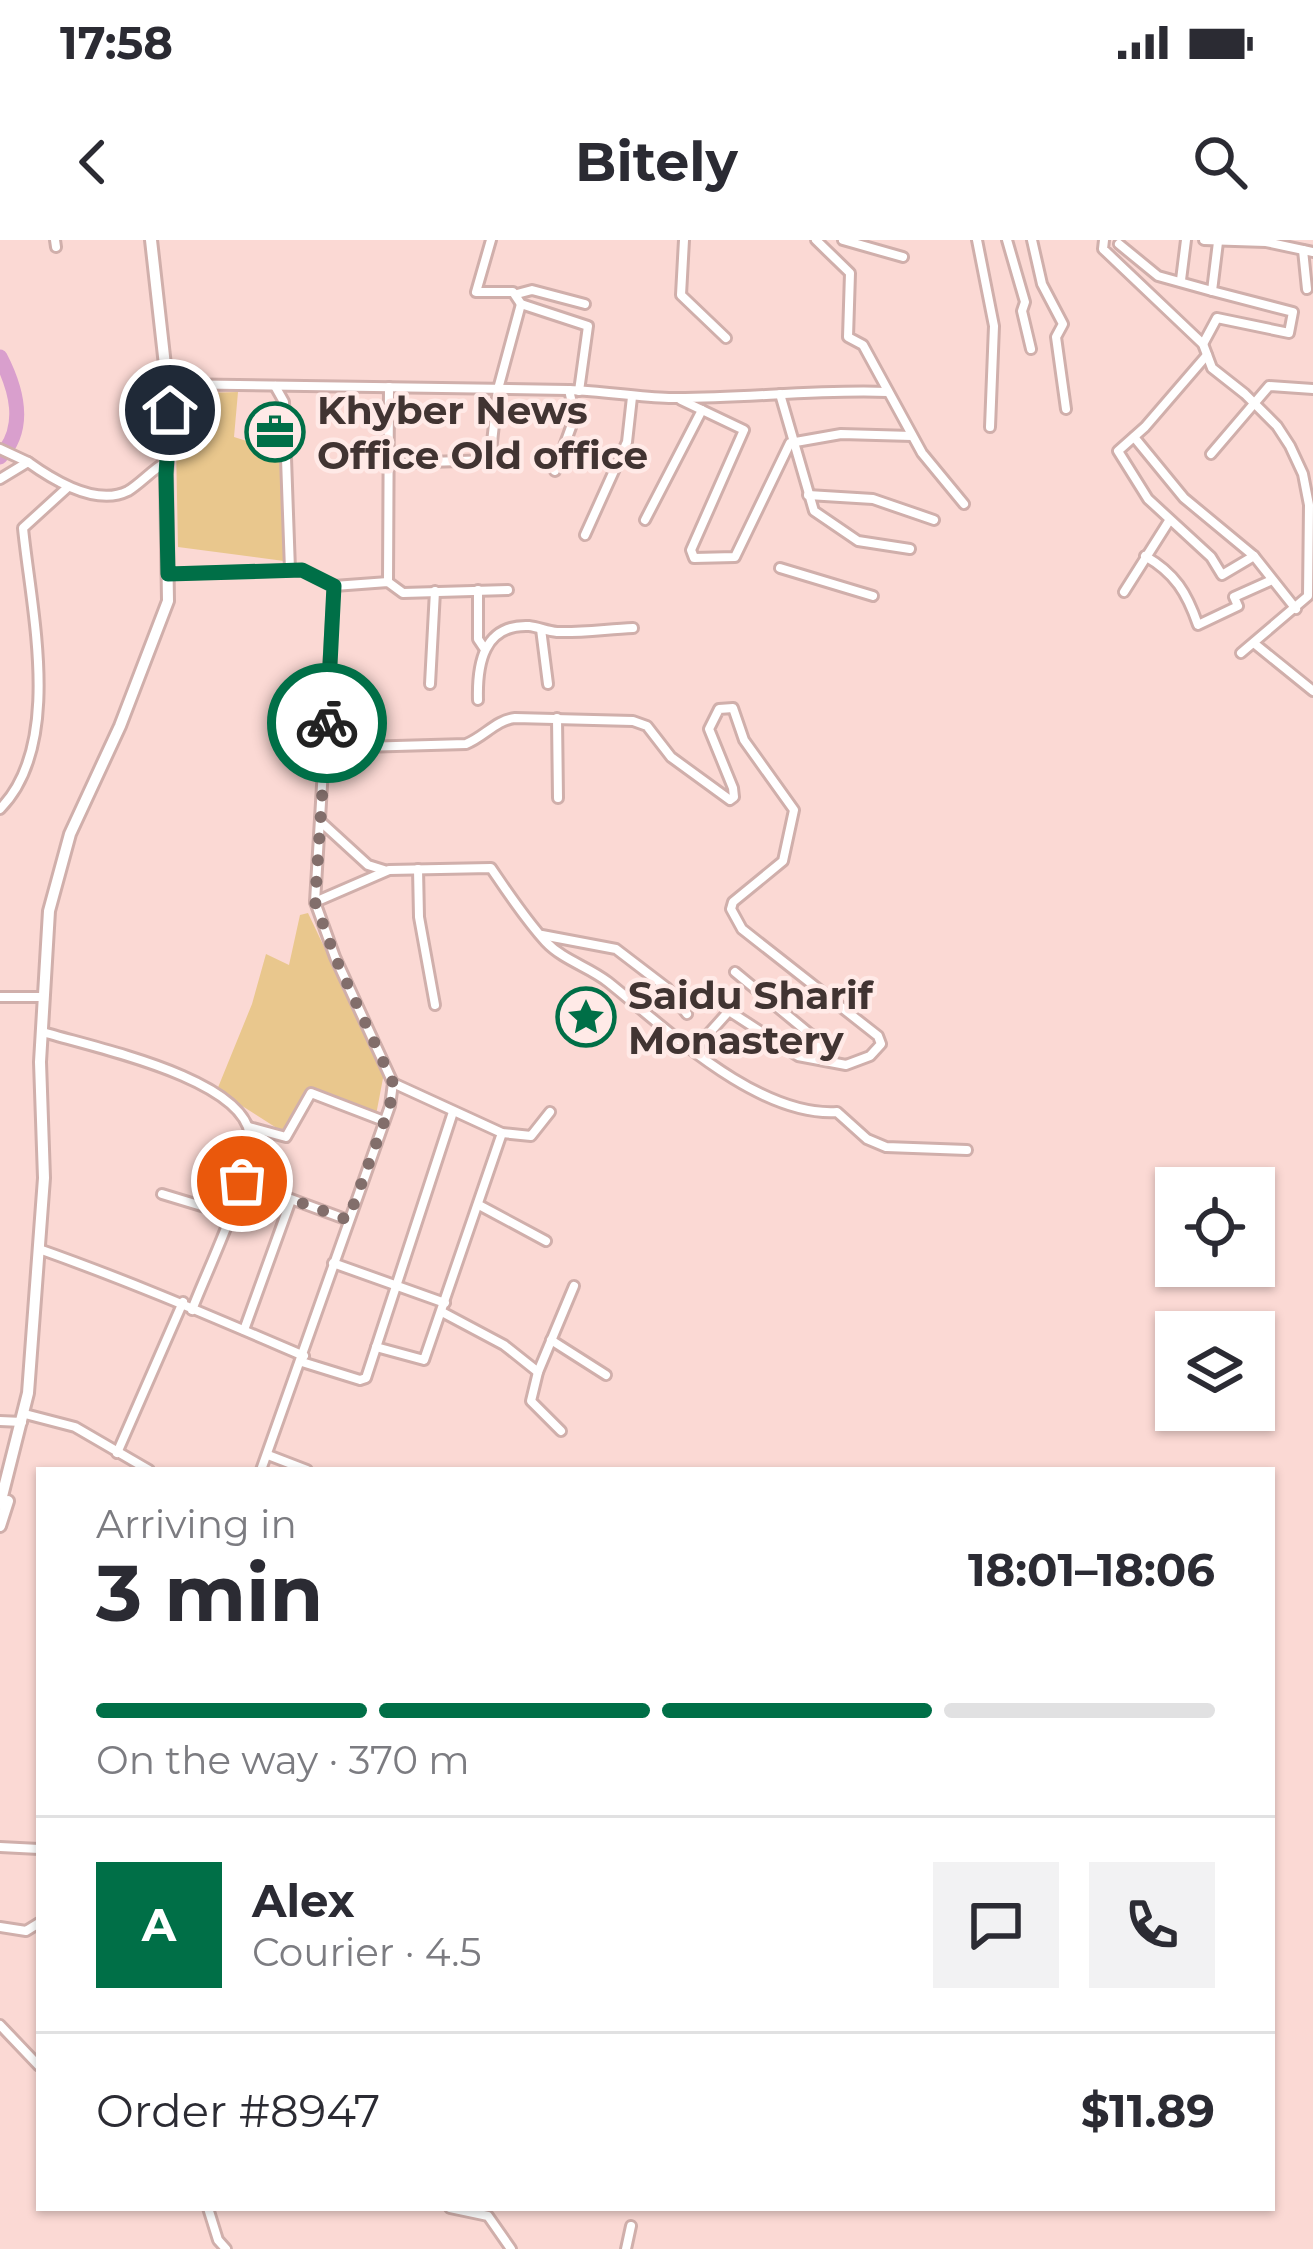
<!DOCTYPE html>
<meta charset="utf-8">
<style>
:root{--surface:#fff;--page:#f2f2f3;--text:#2b2b33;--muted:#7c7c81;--line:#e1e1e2;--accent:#006f47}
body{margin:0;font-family:Montserrat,sans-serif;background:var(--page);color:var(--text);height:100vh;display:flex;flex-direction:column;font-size:45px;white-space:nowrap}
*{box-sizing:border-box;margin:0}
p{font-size:39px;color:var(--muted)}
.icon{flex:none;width:66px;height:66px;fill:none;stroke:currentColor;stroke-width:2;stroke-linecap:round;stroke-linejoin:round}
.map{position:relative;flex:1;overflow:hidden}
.side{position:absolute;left:36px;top:1227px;width:1239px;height:744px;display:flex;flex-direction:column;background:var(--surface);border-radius:0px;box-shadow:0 3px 9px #0004}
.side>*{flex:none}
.tools{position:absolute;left:1155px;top:927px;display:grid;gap:24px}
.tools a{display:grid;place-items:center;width:120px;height:120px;border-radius:0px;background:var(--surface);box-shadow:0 3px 9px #0004;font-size:60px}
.pin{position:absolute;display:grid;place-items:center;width:102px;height:102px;color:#fff;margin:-51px;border:6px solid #fff;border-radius:50%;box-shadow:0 3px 12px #0007}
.courier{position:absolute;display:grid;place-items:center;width:120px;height:120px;margin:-60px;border:9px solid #006f47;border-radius:50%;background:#fff;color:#222;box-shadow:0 3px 15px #0007}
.summary em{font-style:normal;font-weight:700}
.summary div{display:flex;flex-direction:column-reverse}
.summary{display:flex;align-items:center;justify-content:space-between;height:204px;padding:0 60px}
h1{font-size:78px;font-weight:700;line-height:90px}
.bar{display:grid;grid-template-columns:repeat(4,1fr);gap:18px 12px;align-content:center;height:144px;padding:0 60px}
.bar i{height:15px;border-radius:9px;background:var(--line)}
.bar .current{background:var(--accent)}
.bar p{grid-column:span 4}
.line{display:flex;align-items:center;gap:30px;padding:0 60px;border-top:3px solid var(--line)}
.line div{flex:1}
.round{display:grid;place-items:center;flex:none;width:126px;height:126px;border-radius:0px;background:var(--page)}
.status{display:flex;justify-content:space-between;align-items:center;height:84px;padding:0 60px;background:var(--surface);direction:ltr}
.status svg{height:33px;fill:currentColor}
header{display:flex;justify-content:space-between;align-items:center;height:156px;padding:0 60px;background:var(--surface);font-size:54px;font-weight:700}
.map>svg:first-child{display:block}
.green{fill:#e9c78d}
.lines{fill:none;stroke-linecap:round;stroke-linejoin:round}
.river{stroke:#d99fcd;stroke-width:15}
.minor-casing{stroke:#d0afab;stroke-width:14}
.major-casing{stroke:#d0afab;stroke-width:16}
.minor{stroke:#fff;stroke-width:8}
.major{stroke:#fff;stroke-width:10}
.done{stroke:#826e6b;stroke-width:12;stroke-dasharray:0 21.6}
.route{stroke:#006f47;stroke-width:15}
.labels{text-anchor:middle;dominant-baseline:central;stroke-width:9;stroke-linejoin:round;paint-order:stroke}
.poi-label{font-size:39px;font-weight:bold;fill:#413432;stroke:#ffeae7;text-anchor:start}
</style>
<div class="status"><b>17:58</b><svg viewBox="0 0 49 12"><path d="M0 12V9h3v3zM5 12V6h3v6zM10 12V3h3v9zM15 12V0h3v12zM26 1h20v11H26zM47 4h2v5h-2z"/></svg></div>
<header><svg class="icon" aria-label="back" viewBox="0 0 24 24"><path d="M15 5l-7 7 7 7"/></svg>Bitely<svg class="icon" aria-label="search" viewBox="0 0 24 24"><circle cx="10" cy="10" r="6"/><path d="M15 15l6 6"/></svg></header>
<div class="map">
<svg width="1313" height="2009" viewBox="0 0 1313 2009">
<rect width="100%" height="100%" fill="#fbd9d4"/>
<g class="green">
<polygon points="238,152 234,197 287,214 284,321 178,307 175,154"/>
<polygon points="308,673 384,833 376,875 309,848 286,894 217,850 252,764 266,714 289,725 300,675"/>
</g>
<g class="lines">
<path class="river" d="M0,117C16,148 28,187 0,217"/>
<defs>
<g id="minor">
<polyline points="55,0 56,7"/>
<polyline points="491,0 476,52 513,52 521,64 588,86 579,151"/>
<polyline points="684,0 681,55 726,98"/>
<polyline points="816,0 850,33 848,97 863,105 922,213 964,264"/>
<polyline points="843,0 903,17"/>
<polyline points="977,0 994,86 990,187"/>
<polyline points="1007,0 1025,62 1022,71 1031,109"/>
<polyline points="1032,0 1042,44 1063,84 1056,97 1066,169"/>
<polyline points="1104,0 1103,9 1203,104 1212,128 1245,154 1277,186 1290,206 1303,234 1309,265 1308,356 1241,413"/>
<polyline points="1204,0 1266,2 1313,12"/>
<polyline points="1119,4 1158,36 1212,51"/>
<polyline points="1303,10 1307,49"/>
<polyline points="1181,40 1186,0"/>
<polyline points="517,54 532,50 585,64"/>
<polyline points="1203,104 1217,78 1289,93 1293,72 1212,51 1218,2"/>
<polyline points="1207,115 1145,187 1118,211 1148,259 1211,317 1222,335 1254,316"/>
<path d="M166,144C301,146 435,147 569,150C603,151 636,157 669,158C743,159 815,149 888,152"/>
<polyline points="275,146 284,162 290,330"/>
<polyline points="780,154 814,271 858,301 910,309"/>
<polyline points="681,160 744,190 691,310 694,318 735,317 790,203 841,194 912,196"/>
<polyline points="1134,197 1184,258 1254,316 1296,369"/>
<polyline points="0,209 28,222"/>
<polyline points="1211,214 1269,146 1313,149"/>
<polyline points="399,223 490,220 498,149 521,64"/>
<polyline points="555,231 575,176 569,150"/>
<path d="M0,239L28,222C53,240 96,267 128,251C141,243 152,230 166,222"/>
<polyline points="808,255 873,259 934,280"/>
<polyline points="645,280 702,170"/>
<polyline points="585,295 627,202 632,157"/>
<path d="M1145,316C1175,333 1187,353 1198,385L1238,366L1234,357L1272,340"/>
<polyline points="780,328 873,356"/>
<polyline points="168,334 302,330 334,346 388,342 403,353 508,350"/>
<polyline points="388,342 389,147"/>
<polyline points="478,350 478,399 484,408"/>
<polyline points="1124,352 1169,281"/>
<polyline points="541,389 548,444"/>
<polyline points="1255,404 1313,451"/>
<polyline points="430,444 435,351"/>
<path d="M478,460C477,425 483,384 529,386C538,387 547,391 557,392C581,393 608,389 633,388"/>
<polyline points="557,478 558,558"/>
<path d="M326,508L466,504C484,497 496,480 515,478L633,481L647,486L671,517L730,560L734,557L733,548L709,489L719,469L733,468L744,500L794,570L783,621L733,662L731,669L742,689L878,796L881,804L870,816L846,825L798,816L729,771L694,810"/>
<path d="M0,569C64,504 31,370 23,288L68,247"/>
<polyline points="321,582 368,625 384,630"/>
<polyline points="418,629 419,677 435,765"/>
<path d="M315,662L389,630L491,628C508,653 525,679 546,702C563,720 589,727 608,742C667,789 757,877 837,872L867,899L886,907L967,910"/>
<polyline points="542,695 616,709 667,748 687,774"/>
<polyline points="735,732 816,799 820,817"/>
<polyline points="0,757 44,757"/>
<path d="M43,792C91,807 242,837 250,895C255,933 207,1030 192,1070"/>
<polyline points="393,843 502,893 531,896 550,872"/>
<polyline points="249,887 286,897 311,853 384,881"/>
<polyline points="242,941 348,980"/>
<polyline points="162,954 228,974"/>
<polyline points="479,965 546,1001"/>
<path d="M39,1009C130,1041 215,1078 304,1116"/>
<polyline points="333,1023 445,1063"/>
<polyline points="442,1072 504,1105 538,1132"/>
<polyline points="244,1090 291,960"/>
<polyline points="551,1100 606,1135"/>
<polyline points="376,1107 424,1120 502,893"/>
<polyline points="302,1122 360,1140 366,1138 453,872"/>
<polyline points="25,1174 75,1187 149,1230"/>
<polyline points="0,1181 22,1182"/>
<polyline points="561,1191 531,1161 538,1132 574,1046"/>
<polyline points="117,1213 183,1062"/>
<polyline points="268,1215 307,1230"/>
<polyline points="261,1230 390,866 393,843 335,717 315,662 334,346"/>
<polyline points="0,1607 39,1609"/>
<polyline points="0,1687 26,1691 39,1683"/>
<polyline points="0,1785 39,1826"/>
<polyline points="208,1968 218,2000 226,2009"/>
<polyline points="450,1968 488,1976 511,2009"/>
<polyline points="626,2009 631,1986"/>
</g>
<g id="major">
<polyline points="0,1264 28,1153 44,938 40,822 49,671 70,594 120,486 168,361 166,234 170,170 151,0"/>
<polyline points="0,1286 8,1261"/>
</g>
</defs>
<use href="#minor" class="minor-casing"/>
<use href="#major" class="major-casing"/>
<use href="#minor" class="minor"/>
<use href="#major" class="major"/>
</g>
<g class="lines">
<polyline class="done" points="242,941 348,980 390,866 393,843 335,717 315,662 327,483"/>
<polyline class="route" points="170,170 166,234 168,334 302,330 334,346 327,483"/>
</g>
<defs>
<symbol id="office-ring" viewBox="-11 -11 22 22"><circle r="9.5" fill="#ffeae7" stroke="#006f47" stroke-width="1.5"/><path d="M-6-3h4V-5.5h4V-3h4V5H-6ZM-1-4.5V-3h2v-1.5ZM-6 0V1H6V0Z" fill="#006f47"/></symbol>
<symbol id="sight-ring" viewBox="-11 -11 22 22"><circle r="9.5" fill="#ffeae7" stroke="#006f47" stroke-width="1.5"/><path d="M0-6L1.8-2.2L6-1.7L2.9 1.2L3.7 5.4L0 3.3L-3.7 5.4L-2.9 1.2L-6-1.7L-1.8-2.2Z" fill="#006f47"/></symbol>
</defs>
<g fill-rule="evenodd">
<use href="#office-ring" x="242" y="159" width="66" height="66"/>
<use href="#sight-ring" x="553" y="744" width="66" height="66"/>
</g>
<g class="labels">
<g class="poi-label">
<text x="317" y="170">Khyber News<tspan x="317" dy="45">Office Old office</tspan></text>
<text x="628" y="755">Saidu Sharif<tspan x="628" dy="45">Monastery</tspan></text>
</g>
</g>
</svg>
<div class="tools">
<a><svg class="icon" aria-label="locate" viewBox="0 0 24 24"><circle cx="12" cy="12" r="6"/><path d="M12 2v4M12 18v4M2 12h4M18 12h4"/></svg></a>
<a><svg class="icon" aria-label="layers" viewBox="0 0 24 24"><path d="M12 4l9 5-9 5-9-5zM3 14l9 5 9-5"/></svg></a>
</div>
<div class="pin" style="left:242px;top:941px;background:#ea580c"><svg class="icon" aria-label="bag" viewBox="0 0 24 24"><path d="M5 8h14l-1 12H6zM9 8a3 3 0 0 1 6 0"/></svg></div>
<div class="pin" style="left:170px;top:170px;background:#1f2937"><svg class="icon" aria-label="home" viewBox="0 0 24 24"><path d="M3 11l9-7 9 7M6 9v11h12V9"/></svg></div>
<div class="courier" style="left:327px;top:483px"><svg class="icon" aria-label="bike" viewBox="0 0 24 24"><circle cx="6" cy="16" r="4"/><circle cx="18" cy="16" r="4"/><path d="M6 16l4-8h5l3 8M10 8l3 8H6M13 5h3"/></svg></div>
<section class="side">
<div class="summary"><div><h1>3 min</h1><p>Arriving in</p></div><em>18:01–18:06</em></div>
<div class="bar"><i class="current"></i><i class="current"></i><i class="current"></i><i></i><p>On the way · 370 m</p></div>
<div class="line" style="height:216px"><b class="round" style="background:var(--accent);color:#fff">A</b><div><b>Alex</b><p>Courier · 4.5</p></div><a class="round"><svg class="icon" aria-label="chat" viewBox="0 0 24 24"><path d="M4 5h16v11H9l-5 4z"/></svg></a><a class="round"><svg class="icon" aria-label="phone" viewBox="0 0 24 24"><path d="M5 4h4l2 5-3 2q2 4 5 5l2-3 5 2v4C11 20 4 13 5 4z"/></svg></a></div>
<div class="line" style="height:156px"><div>Order #8947</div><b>$11.89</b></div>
</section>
</div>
